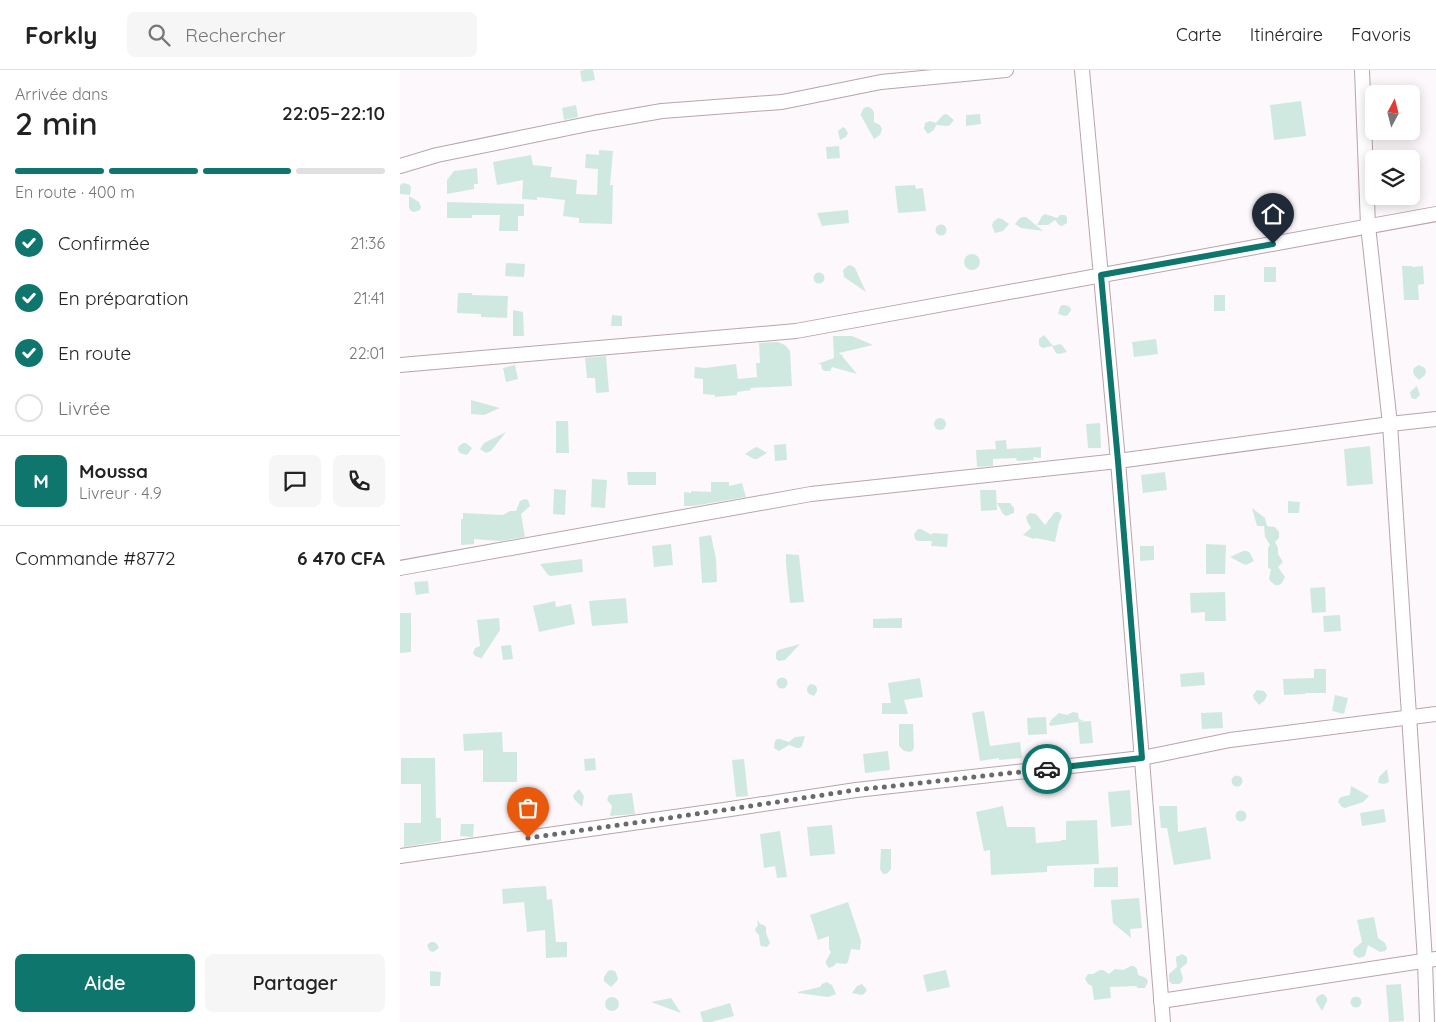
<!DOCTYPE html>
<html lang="fr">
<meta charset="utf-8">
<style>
:root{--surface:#fff;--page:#f6f6f6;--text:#222;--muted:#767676;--line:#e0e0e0;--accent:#0f766e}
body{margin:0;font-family:Quicksand,sans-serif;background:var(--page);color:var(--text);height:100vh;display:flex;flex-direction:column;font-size:19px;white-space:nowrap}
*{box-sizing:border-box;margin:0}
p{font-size:16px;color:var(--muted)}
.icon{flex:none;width:28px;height:28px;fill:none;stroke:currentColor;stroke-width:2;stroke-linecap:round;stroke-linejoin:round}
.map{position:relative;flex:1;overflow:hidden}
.panel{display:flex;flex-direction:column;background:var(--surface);width:400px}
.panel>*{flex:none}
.needle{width:32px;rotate:7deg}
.tools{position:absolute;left:965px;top:15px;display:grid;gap:10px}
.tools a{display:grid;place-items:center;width:55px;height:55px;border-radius:8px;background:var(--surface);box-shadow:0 2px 12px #0003;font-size:25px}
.pin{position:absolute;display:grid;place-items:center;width:42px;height:42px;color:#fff;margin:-51px -21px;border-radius:50% 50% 50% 0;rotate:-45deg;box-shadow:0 0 5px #0007}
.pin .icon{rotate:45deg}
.courier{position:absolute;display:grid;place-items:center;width:50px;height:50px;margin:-25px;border:4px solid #0f766e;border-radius:50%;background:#fff;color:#222;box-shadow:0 1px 6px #0007}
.head em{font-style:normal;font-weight:600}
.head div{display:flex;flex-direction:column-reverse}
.head{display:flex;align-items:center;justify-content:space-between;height:85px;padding:0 15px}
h1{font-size:32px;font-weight:600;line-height:38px}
.bar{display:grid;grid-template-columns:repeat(4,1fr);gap:8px 5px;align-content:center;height:60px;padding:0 15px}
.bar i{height:6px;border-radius:4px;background:var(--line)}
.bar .active{background:var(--accent)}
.bar p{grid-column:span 4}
.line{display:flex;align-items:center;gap:12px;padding:0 15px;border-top:1px solid var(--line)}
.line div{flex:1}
.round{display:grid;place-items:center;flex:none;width:52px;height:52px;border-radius:8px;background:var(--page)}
ol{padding:0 15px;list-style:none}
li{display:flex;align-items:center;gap:15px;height:55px}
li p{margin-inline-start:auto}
li .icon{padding:5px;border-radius:50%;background:var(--accent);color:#fff;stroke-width:4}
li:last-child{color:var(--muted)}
li i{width:28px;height:28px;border:2px solid var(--line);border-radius:50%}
.action{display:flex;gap:10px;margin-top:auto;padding:10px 15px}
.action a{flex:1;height:58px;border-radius:8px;background:var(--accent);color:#fff;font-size:20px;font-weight:600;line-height:58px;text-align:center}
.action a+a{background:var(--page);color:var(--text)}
header{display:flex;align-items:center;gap:30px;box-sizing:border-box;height:70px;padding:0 25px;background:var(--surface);border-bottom:1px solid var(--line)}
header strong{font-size:24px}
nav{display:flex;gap:28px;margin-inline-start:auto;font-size:18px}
.search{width:350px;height:45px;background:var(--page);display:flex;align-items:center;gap:12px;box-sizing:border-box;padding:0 18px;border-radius:8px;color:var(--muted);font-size:19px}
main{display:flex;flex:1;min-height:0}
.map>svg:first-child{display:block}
.building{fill:#d0e9e0}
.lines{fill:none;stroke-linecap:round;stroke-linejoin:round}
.street-casing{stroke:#b9a4ae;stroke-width:16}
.street{stroke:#fff;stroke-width:14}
.done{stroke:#6e676b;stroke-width:5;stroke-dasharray:0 9}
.route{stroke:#0f766e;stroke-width:6}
</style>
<header>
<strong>Forkly</strong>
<div class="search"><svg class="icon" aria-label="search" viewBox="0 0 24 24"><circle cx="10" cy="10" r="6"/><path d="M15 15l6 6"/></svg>Rechercher</div>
<nav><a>Carte</a><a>Itinéraire</a><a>Favoris</a></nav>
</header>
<main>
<section class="panel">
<div class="head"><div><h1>2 min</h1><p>Arrivée dans</p></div><em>22:05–22:10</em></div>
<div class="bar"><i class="active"></i><i class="active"></i><i class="active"></i><i></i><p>En route · 400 m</p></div>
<ol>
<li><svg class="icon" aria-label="check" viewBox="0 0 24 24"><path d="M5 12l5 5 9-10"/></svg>Confirmée<p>21:36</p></li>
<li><svg class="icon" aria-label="check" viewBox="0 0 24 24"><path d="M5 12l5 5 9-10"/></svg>En préparation<p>21:41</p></li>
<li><svg class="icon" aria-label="check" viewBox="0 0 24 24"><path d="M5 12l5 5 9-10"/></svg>En route<p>22:01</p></li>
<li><i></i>Livrée</li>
</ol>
<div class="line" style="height:90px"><b class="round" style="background:var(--accent);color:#fff">M</b><div><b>Moussa</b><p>Livreur · 4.9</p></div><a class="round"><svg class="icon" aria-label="chat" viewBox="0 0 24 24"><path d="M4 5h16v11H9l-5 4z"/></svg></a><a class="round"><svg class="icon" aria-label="phone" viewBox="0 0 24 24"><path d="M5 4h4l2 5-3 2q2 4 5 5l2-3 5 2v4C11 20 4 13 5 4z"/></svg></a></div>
<div class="line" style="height:65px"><div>Commande #8772</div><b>6 470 CFA</b></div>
<div class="action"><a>Aide</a><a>Partager</a></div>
</section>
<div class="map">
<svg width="1036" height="952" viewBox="0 0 1036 952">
<rect width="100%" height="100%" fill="#fdf8fb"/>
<g class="building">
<polygon points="185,0 193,0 195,10 182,12 180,1"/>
<polygon points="901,31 906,66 874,70 870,35"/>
<polygon points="176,35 178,47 164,50 162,38"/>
<polygon points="466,37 469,37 472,39 474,42 474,52 480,55 482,59 480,65 474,69 460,44 461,44 463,39"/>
<polygon points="545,44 548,45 554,50 550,55 547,56 536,55 534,60 528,64 524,59 525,53 530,51 536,53 542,46"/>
<polygon points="580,44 581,54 566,56 566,45"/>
<polygon points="443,57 445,58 448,63 446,67 440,70 438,61"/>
<polygon points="439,76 440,88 427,89 426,77"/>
<polygon points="199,80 213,81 210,115 213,115 212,154 179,153 179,148 163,146 165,130 137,127 137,130 122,129 123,110 97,115 93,92 131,85 133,95 152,97 150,107 177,110 176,124 197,125 198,99 185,98 186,84 199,85"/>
<polygon points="77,98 78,114 74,114 74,119 47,124 47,110 54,101"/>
<polygon points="4,113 10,115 11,118 10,125 0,124 0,115"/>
<polygon points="515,115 516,119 523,118 526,141 498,143 495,116"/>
<polygon points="9,126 19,132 21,137 20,140 14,142 11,141 9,138"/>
<polygon points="47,132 124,134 124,146 118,146 118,161 99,161 100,145 72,145 72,148 47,148"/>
<polygon points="448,140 449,153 422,156 417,143"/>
<polygon points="645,144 657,148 660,145 665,145 667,147 667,153 662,156 659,155 655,150 648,155 637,155 642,146"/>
<polygon points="623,147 626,147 643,161 621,158 615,154 620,148"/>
<polygon points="598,148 602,149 609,154 603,161 595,163 592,156 593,152"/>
<circle cx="541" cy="160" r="5.5"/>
<circle cx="572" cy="192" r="8"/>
<polygon points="106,193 125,194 124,207 105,206"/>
<polygon points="449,195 452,196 455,198 466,222 444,207 443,200"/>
<polygon points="1002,196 1012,196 1012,197 1023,196 1024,214 1018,215 1019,230 1004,230"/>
<rect x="864" y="197" width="12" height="15"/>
<circle cx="419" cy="208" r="5.5"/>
<polygon points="58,223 72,223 72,225 108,226 107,248 81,247 81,244 57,243"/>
<rect x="814" y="225" width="11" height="16"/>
<polygon points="662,235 665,235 670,237 671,240 668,245 665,246 658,244 660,237"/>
<polygon points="113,240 123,242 124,266 113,266"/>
<polygon points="212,245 222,246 222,256 211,256"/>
<polygon points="644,265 653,276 660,274 662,275 667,282 659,284 656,283 652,276 643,278 641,277 639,275 639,269"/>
<polygon points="433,266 452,266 473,275 439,283 441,285 443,284 442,286 457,304 432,297 430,301 424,301 422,299 421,294 417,294 434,288"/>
<polygon points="756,269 758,284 734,287 732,272"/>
<polygon points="378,272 385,275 390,281 392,316 350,318 351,320 337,322 337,325 315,327 315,325 303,324 303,309 294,308 295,297 305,298 336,294 338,309 357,307 356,293 360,293 359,273"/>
<polygon points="206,286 209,322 196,323 195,308 187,308 185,288"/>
<polygon points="115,295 118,309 106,312 103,298"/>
<polygon points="1019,295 1025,298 1026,302 1025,305 1019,310 1014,305 1013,301 1014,298"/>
<polygon points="1017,316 1020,325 1016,329 1013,329 1011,327 1010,322"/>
<polygon points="71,330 100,338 84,345 71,344"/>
<circle cx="540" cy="354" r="6"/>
<polygon points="156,351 168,351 169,383 156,383"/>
<polygon points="700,353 701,378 688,378 686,354"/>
<polygon points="106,362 91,381 86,383 80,379 84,373"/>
<polygon points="606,370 607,379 641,377 641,388 633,387 634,390 617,391 616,388 593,389 593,396 577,397 576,380 596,379 595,371"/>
<polygon points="63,373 66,373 72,378 68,384 66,385 60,383 58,380 58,377"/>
<polygon points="386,374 387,390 375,391 374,375"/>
<polygon points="970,376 973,414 947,416 944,379"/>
<polygon points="357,377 367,383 357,389 354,389 345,384 354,378"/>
<polygon points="227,402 256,402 256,415 228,415"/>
<polygon points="765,402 767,420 743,423 741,405"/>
<polygon points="192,409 207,410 205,438 191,437"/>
<polygon points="311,412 329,412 329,416 342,413 346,427 293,436 284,436 284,422 291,423 291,421 311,422"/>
<polygon points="154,419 166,420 165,445 153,444"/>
<polygon points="580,420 596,420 597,440 581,441"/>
<polygon points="125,429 128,430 130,436 121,444 125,467 100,471 74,469 74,474 61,475 61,449 63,449 63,443 103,445 110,441 116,441 120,431"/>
<polygon points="888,431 900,432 899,443 888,443"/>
<polygon points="597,433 610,433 614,438 614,443 606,446 603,444"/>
<polygon points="852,438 865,448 867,456 875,457 879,462 879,468 875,472 878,478 878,484 883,492 878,497 885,507 882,513 879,515 875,515 870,511 869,508 871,499 868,498 868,478 870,475 865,467 864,456 857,456"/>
<polygon points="656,442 659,442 662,446 659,453 655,472 636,468 634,469 623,465 631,458 627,451 626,447 630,443 636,444 645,455 654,443"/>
<polygon points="518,459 521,459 532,465 532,463 548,464 547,477 531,476 532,471 518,471 515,469 514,464"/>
<polygon points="311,465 316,489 317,512 302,513 299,467"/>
<polygon points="271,474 273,495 254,497 252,476"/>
<polygon points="806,474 826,475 825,504 806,504"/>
<polygon points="740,476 754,476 754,490 740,491"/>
<polygon points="843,481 847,481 850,483 854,491 846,495 843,494 830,487"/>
<polygon points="386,484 399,485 404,532 390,533 386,493"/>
<polygon points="182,489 183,502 151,506 148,505 140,494"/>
<polygon points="28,511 29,523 16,525 14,512"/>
<polygon points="925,517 926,542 912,543 910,518"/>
<polygon points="825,522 826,551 805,551 805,542 791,543 790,523"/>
<polygon points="226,528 228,553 192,556 189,531"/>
<polygon points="155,531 156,537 171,534 175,554 139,562 133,536"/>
<polygon points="0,543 11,543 11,582 0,583"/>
<polygon points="940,545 941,561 924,562 923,546"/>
<polygon points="99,548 100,560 81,589 81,588 75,586 73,583 75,578 80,576 77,550"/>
<polygon points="502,548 502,558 473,558 473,549"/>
<polygon points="400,574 385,590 379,591 376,589 376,583 378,580"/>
<polygon points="111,575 113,589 103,590 101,576"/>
<polygon points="914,599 926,599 926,623 905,623 905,624 884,625 883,609 914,608"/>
<polygon points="804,602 805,615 781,617 780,604"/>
<circle cx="382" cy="613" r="5.5"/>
<polygon points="520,608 523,627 504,630 508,644 482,644 482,633 491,633 488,613"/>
<polygon points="410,614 415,615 417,618 417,621 414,626 409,624 407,621 407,618"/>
<polygon points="857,620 864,621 867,625 865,630 859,635 854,629 853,625"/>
<polygon points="935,625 948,628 944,644 932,641"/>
<polygon points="584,641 590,676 620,672 622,688 599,690 599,688 580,691 572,643"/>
<polygon points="673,642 678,643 679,649 684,651 650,656 649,653 652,651 650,651 659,643 667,645"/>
<polygon points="822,642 823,658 802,659 801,643"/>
<polygon points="646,647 647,664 628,665 627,648"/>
<polygon points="691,651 693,673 680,674 678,652"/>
<polygon points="499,654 513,654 514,677 513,680 510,682 504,681 499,676"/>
<polygon points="102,662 103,682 117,682 117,712 83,712 83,680 64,681 63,664"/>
<polygon points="405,666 402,676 400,678 397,678 389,675 379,681 374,678 375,671 377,669 380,669 389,672 395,667"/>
<polygon points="488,681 490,700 465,703 463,684"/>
<polygon points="1,688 35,688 36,748 41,748 41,771 4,777 4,753 21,753 21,714 1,714"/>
<polygon points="195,688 196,700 185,701 184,689"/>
<polygon points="344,689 348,726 336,727 332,690"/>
<polygon points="987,699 989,712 984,714 978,713 979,707"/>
<circle cx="837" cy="711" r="5.5"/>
<polygon points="951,716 969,726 963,732 945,738 942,737 938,732 939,729 941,727 950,725"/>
<polygon points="179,719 184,726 182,737 174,729 173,726 174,724"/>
<polygon points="730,720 732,755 711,757 708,722"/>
<polygon points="232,723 235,744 210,746 212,736 207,730 209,725"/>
<polygon points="603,736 607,757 635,757 636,773 661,771 661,770 666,770 666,751 697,750 699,794 647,796 647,802 591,805 590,780 584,781 576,742"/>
<polygon points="759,736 777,736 778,762 806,757 811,789 774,795 767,758 761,758"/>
<polygon points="984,739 986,752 962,756 960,743"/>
<circle cx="841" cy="746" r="5.5"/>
<polygon points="61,754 74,754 73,767 60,766"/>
<polygon points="432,755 435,784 410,786 407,757"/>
<polygon points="380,761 387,807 377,808 375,796 364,798 360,764"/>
<polygon points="481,779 491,779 491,799 488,803 485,804 483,804 480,799"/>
<polygon points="718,797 718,817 694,817 694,798"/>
<polygon points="146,816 147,830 152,829 156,872 167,872 167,887 146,888 145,860 127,862 124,832 103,834 102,819"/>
<polygon points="739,828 742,858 730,859 731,868 713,853 711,830"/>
<polygon points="448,832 461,871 460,880 451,879 448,892 446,894 436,893 434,896 429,898 426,894 426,891 431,882 429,879 429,866 418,870 410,845"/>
<polygon points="974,847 978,868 985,873 987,878 985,881 980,882 968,875 965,886 959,888 954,885 953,882 954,879 962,872 957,850"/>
<polygon points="357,849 360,854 364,855 366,857 366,863 370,873 367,877 361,876 360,874 359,865 356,862 355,859 358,855"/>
<polygon points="31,872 34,872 37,874 39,878 35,881 32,882 29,880 27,875"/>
<polygon points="782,884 787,887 787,893 780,899 783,908 782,912 779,914 772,914 769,911 769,904 777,897 776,890 776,887"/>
<polygon points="731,896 734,896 737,899 738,905 744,907 747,909 748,912 745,918 738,918 736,916 710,917 711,928 694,930 692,916 688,914 685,909 688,904 693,904 700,900 703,900 709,904 715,899 723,900"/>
<polygon points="211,900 215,901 218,908 217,911 211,917 204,911 204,907 208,901"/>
<polygon points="546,900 550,917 527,922 523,905"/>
<polygon points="30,901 41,902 40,916 30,916"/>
<polygon points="427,912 432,915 436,924 428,927 398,923 398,922 420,917 422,914"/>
<polygon points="462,914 467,920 464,924 461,925 452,923 457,916"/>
<polygon points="1001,914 1004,951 989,952 986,915"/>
<polygon points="923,924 927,928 927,931 922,941 916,931 916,928 920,925"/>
<circle cx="956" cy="932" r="5.5"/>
<circle cx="212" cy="934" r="7"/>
<polygon points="271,928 281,943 251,932"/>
<polygon points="330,933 334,946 311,952 303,952 300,942"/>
</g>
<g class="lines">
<defs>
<g id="street">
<polyline points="682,0 718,391 763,952"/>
<polyline points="962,0 968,156 990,354 1025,891 1027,952"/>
<polyline points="0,96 37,85 193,53 262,41 382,32 481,12 606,0"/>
<polyline points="0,295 396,261 1036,144"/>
<polyline points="0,498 411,424 718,391 990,354 1036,349"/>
<polyline points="0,786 324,740 456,720 742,688 830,670 1036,644"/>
<polyline points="761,931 1036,889"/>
</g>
</defs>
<use href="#street" class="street-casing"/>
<use href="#street" class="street"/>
</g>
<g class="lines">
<polyline class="done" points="128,768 324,740 456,720 647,699"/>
<polyline class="route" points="647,699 742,688 718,391 701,205 873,174"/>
</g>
</svg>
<div class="tools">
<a><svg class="needle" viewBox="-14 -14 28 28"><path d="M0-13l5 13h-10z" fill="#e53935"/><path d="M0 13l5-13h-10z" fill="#767676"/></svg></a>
<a><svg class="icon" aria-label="layers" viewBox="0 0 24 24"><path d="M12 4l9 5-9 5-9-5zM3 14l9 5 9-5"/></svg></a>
</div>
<div class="pin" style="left:128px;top:768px;background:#ea580c"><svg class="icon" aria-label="bag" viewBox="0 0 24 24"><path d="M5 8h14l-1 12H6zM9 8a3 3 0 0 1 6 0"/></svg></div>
<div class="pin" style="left:873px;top:174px;background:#1f2937"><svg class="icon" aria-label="home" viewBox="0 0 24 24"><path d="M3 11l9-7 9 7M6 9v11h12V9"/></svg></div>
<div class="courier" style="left:647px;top:699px"><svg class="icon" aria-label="car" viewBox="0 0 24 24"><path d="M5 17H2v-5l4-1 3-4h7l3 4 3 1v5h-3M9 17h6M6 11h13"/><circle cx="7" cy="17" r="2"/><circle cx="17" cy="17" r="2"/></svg></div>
</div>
</main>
